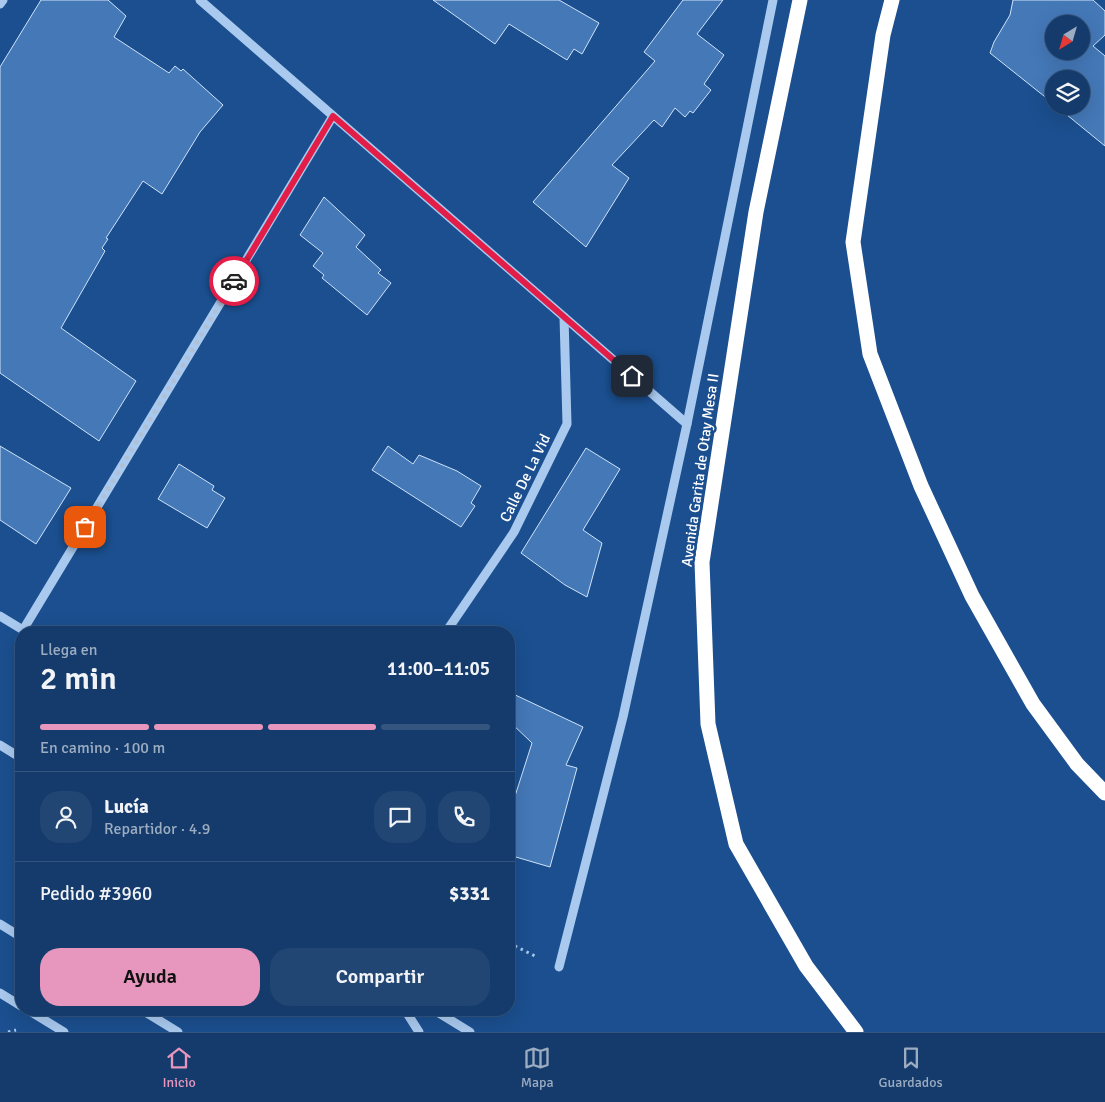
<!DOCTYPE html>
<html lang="es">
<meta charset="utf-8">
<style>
:root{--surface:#143b6b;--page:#214673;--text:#f1f3f6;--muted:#9dadc1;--line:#33557e;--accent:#e797bd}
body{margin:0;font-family:Signika,sans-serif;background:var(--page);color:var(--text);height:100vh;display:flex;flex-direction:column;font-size:19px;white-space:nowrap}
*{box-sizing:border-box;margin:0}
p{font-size:16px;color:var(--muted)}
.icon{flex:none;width:28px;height:28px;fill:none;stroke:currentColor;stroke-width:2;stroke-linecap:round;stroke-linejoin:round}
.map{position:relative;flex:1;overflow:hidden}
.side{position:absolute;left:15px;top:626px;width:500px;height:390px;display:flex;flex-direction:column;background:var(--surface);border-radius:20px;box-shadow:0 5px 20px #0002,0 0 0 1px var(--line)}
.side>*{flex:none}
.needle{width:32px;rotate:217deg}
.buttons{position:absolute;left:1045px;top:15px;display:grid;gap:10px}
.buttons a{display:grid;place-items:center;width:45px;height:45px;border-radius:50%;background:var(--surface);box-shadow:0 5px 20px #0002,0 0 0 1px var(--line);font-size:25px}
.pin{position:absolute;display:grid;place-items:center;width:42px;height:42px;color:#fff;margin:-21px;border-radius:10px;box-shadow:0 2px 8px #0006}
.courier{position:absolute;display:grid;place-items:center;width:50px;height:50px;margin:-25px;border:4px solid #e11d48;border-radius:50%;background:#fff;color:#222;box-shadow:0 1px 6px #0007}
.summary em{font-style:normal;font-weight:600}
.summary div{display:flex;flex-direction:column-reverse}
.summary{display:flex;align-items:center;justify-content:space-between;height:85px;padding:0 25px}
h1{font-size:32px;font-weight:600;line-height:38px}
.bar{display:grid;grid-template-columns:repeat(4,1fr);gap:8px 5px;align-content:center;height:60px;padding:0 25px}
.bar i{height:6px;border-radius:4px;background:var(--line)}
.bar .on{background:var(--accent)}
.bar p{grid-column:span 4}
.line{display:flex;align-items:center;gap:12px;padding:0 25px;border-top:1px solid var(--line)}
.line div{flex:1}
.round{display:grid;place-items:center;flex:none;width:52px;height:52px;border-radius:20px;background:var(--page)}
.primary-button{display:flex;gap:10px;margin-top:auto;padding:10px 25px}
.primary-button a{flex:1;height:58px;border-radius:20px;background:var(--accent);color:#111;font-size:20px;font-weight:600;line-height:58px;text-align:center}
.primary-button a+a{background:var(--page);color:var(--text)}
.tab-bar{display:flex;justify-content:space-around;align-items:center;height:70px;border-top:1px solid var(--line);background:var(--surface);font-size:14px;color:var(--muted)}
.tab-bar a{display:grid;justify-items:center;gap:2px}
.tab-bar .on{color:var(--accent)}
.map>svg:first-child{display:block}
.building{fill:#4478b7;stroke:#cfe3fa;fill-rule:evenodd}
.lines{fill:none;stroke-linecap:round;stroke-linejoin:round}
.path{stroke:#a9c9ee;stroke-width:3;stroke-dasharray:2.5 4;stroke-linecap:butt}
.minor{stroke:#a9c9ee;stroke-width:9}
.highway{stroke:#fff;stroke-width:15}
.done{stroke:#afc1d8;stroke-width:5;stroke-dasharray:0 9}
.route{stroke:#e11d48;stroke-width:6}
.labels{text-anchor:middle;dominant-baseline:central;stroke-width:5;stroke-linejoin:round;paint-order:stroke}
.street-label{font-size:15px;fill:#fff;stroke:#1b4f8f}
</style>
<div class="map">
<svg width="1105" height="1032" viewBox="0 0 1105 1032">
<rect width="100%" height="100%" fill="#1b4f8f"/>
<g class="building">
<polygon points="41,0 108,0 126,16 114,37 169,73 175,66 181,71 183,69 223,105 200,132 162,194 143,181 106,238 108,239 102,248 105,251 61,328 136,381 99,441 0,373 0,67"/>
<polygon points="433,0 559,0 599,23 582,54 574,49 567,60 509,24 495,44"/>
<polygon points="683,0 723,0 697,34 724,55 704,84 711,90 693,113 690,111 685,117 675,108 662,127 654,120 612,165 629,178 586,247 533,202 655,61 644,52"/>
<path d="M1013,0H1093L1105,11V35L1093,46L1105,56V146L1056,106H1081V79H1054V104L990,53L994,42L1010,15ZM1054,24H1081V51H1054Z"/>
<polygon points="324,197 365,235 356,247 381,270 378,273 391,283 367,315 322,278 324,275 313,266 323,253 300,235"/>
<polygon points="0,446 71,488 36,544 0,520"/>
<polygon points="388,446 413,464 419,455 457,471 481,486 471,503 475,506 461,527 372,470"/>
<polygon points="586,448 620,469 583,530 602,543 587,597 565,585 521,553"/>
<polygon points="179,464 214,486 212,490 225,498 207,528 158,499"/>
<polygon points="509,692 583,727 566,765 577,768 550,867 509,855 509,815 532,743 509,721"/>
</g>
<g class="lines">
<g class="path">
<polyline points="509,943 537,957"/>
<polyline points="8,1032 16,1030"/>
</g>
<g class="minor">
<polyline points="200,0 687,424"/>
<polyline points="0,4 3,0"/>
<polyline points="0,616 23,630 333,116"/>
<polyline points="446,632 514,532 567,424 564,317"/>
<polyline points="0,745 21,758"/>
<polyline points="0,924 21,937"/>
<polyline points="559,967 623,717 687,424 773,0"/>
<polyline points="0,993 21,1006"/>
<polyline points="28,1010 64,1032"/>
<polyline points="142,1010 178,1032"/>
<polyline points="405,1010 419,1032"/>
<polyline points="434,1010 470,1032"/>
</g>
<g class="highway">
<polyline points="800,0 756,212 702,562 708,724 736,844 806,966 856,1032"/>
<polyline points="892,0 883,35 853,242 870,354 921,486 972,596 1033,704 1077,764 1105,793"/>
</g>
</g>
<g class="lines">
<polyline class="done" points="85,527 234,281"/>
<polyline class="route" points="234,281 333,116 632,376"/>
</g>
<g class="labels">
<g class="street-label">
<text transform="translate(700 470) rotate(-82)">Avenida Garita de Otay Mesa II</text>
<text transform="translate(525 478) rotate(-64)">Calle De La Vid</text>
</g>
</g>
</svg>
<div class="buttons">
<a><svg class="needle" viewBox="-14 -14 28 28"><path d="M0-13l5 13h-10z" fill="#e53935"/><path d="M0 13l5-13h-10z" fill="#9dadc1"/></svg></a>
<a><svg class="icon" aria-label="layers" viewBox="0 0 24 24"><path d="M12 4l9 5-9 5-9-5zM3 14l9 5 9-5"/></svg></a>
</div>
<div class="pin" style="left:85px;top:527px;background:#ea580c"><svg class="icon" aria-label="bag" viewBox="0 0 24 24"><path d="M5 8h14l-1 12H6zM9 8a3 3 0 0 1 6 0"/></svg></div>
<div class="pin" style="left:632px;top:376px;background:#1f2937"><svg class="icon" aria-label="home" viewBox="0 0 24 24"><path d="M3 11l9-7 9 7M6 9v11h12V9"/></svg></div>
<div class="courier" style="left:234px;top:281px"><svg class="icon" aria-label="car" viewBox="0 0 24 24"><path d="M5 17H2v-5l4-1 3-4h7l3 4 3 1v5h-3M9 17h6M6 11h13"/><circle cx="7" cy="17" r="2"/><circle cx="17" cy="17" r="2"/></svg></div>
<section class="side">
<div class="summary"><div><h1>2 min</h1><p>Llega en</p></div><em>11:00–11:05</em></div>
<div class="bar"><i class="on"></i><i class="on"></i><i class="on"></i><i></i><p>En camino · 100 m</p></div>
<div class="line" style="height:90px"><a class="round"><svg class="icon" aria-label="person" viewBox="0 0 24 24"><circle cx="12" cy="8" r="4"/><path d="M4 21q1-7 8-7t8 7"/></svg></a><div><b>Lucía</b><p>Repartidor · 4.9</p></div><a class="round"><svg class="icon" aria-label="chat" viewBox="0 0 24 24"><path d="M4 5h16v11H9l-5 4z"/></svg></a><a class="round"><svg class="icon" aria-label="phone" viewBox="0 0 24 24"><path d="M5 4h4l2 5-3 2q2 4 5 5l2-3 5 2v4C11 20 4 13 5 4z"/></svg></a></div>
<div class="line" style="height:65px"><div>Pedido #3960</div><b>$331</b></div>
<div class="primary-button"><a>Ayuda</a><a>Compartir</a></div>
</section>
</div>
<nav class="tab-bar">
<a class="on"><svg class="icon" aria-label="home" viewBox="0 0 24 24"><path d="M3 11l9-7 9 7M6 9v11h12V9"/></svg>Inicio</a>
<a><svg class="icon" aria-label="map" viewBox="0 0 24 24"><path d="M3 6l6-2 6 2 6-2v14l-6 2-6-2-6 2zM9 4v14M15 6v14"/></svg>Mapa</a>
<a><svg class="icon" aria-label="saved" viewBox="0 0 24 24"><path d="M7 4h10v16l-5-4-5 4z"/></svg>Guardados</a>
</nav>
